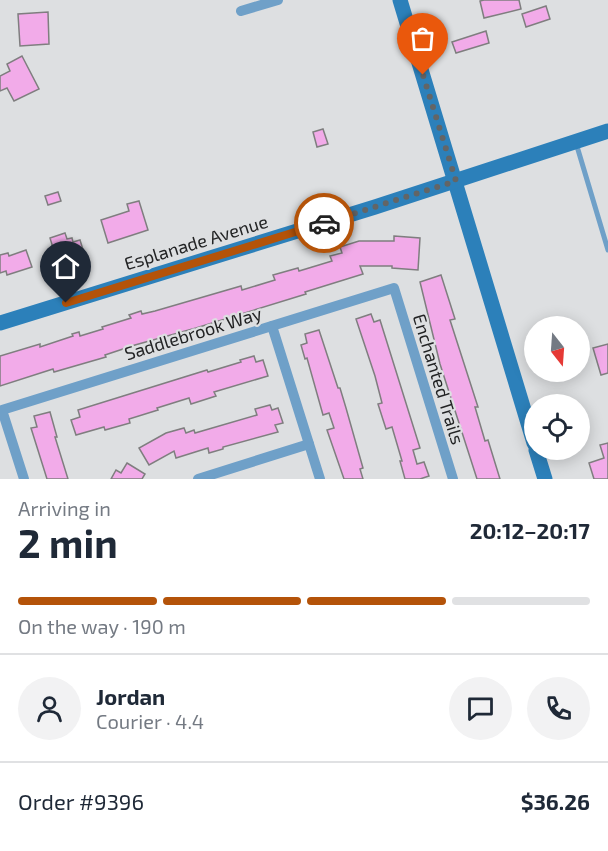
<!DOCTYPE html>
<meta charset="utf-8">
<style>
:root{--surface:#fff;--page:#f2f2f3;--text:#1f2937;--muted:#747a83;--line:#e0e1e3;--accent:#b45309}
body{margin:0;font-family:"Exo 2",sans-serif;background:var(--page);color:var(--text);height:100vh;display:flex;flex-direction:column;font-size:22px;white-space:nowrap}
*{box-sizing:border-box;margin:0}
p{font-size:20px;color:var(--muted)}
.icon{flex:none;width:33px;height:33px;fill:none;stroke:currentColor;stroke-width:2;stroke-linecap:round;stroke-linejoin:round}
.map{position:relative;height:479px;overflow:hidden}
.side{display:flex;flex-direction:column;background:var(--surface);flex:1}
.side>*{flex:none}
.needle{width:39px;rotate:163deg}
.tools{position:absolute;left:524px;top:316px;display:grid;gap:12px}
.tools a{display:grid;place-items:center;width:66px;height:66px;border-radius:50%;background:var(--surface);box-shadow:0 3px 15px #0003;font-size:30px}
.pin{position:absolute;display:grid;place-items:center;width:51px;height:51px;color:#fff;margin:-62px -26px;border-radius:50% 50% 50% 0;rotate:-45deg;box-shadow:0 0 6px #0007}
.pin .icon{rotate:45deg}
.courier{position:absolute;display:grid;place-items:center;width:60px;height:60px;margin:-30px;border:4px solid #b45309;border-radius:50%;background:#fff;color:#222;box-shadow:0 2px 8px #0007}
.headline em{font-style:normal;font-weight:700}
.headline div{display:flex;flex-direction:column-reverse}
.headline{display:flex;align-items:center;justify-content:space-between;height:102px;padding:0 18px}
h1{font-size:39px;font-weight:700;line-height:45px}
.bar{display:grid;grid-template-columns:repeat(4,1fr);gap:9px 6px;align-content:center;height:72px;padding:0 18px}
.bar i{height:8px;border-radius:4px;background:var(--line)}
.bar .active{background:var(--accent)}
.bar p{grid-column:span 4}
.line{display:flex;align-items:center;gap:15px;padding:0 18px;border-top:2px solid var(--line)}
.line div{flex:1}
.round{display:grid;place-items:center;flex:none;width:63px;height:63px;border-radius:32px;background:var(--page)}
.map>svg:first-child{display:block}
.building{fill:#f2abe9;stroke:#7f7e7f;stroke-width:1.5}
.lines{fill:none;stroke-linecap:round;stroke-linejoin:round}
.lane{stroke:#6fa0c8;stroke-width:5}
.street{stroke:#6fa0c8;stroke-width:10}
.secondary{stroke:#2c80ba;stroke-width:15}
.done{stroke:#636566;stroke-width:6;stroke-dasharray:0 10.8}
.route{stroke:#b45309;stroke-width:8}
.labels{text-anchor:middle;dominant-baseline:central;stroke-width:4.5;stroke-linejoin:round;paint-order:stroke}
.street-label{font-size:18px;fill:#222324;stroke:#dddfe1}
</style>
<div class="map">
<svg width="608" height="479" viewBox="0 0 608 479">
<rect width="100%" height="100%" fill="#dddfe1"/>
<g class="building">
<polygon points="484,0 519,0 521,9 484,18 480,1"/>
<polygon points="546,6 550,19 526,27 522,14"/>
<polygon points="48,12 49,44 20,46 18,14"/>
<polygon points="486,31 489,43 456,53 452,42"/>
<polygon points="22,56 39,89 14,101 7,88 0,91 0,76 10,71 7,64"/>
<polygon points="323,129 328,144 317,147 313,132"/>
<polygon points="58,192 61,201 48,205 45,196"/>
<polygon points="139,201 148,230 108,243 101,220 129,211 127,204"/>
<polygon points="65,233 67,239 72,238 73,242 80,240 84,253 57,261 50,238"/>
<polygon points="394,236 420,238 418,270 392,268 392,266 360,266 363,274 305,292 306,294 196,328 135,345 105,355 106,357 54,372 53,369 0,386 0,356 40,344 40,347 73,336 72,334 79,332 80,336 103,329 102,327 131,318 129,315 141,311 142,314 155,311 241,286 242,290 275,280 273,275 298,268 299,271 332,261 330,256 342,253 340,247 359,241 394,241"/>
<polygon points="26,250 32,267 7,275 6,271 0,273 0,255 8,253 9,256"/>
<polygon points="441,275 455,319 450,320 478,407 475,407 485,441 488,440 500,479 477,479 440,364 420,282"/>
<polygon points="371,314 374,322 380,320 420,448 413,450 417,464 424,462 429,476 420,479 405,479 400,461 402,461 392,427 386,429 378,404 382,403 375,376 356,319"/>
<polygon points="319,330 338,388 340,388 346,408 363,468 360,469 363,479 344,479 327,430 334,428 329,413 323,415 307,358 305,359 301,345 307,343 305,334"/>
<polygon points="608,344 608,373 601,375 593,348"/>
<polygon points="254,356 256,362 263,360 268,376 214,392 216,396 191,404 189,398 157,408 158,410 129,419 130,423 105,430 104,427 76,435 71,420 80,417 78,410 207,370 208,372 241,362 240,360"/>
<polygon points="270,405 272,410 278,408 283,423 275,425 278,432 223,447 223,449 209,453 208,448 176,458 174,451 149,465 139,448 166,433 184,428 186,433 194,430 195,433 257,415 255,409"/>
<polygon points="50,412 57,437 55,437 68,479 47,479 31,428 37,427 34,416"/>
<polygon points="608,443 608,479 594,479 589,463 604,458 600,445"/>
<polygon points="127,463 145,474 142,479 111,479 116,470 121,473"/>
</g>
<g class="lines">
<polyline class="lane" points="576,143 608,250"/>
<g class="street">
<polyline points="241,11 278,0"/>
<polyline points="272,326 320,479"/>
<polyline points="24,479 2,410 394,288 453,479"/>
<polyline points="198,479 309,444"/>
</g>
<g class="secondary">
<polyline points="400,0 534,443"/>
<polyline points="0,323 375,207 608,131"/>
<polyline points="536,450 545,479"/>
</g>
</g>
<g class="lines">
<polyline class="done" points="324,223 456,181 423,75"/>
<polyline class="route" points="66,303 324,223"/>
</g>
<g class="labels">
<g class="street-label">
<text transform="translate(196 242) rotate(-17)">Esplanade Avenue</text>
<text transform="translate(193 333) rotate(-17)">Saddlebrook Way</text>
<text transform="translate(439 379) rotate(73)">Enchanted Trails</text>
</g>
</g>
</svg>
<div class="tools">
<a><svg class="needle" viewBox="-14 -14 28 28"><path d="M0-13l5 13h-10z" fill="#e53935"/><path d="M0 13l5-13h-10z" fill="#747a83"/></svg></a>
<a><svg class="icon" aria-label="locate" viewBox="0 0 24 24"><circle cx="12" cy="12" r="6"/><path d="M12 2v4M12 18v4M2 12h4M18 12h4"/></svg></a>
</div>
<div class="pin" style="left:423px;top:75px;background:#ea580c"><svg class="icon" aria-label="bag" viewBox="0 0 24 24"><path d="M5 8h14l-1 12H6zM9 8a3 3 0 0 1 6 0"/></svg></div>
<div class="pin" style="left:66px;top:303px;background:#1f2937"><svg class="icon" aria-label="home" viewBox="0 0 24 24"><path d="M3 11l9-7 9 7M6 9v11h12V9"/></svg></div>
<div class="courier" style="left:324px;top:223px"><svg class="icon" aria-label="car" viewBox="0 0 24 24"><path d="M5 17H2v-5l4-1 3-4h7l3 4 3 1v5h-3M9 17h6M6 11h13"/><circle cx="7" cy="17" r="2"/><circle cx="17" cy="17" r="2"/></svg></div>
</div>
<section class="side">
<div class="headline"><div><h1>2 min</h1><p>Arriving in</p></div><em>20:12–20:17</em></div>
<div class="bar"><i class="active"></i><i class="active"></i><i class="active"></i><i></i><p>On the way · 190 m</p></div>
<div class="line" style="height:108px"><a class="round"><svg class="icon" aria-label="person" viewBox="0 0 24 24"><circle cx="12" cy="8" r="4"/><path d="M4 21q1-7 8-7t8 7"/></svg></a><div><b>Jordan</b><p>Courier · 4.4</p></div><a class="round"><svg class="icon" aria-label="chat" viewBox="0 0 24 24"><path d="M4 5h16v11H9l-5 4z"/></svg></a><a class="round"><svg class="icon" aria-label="phone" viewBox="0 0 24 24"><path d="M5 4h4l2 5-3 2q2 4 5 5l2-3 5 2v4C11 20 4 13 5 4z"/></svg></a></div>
<div class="line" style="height:78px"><div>Order #9396</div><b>$36.26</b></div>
</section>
